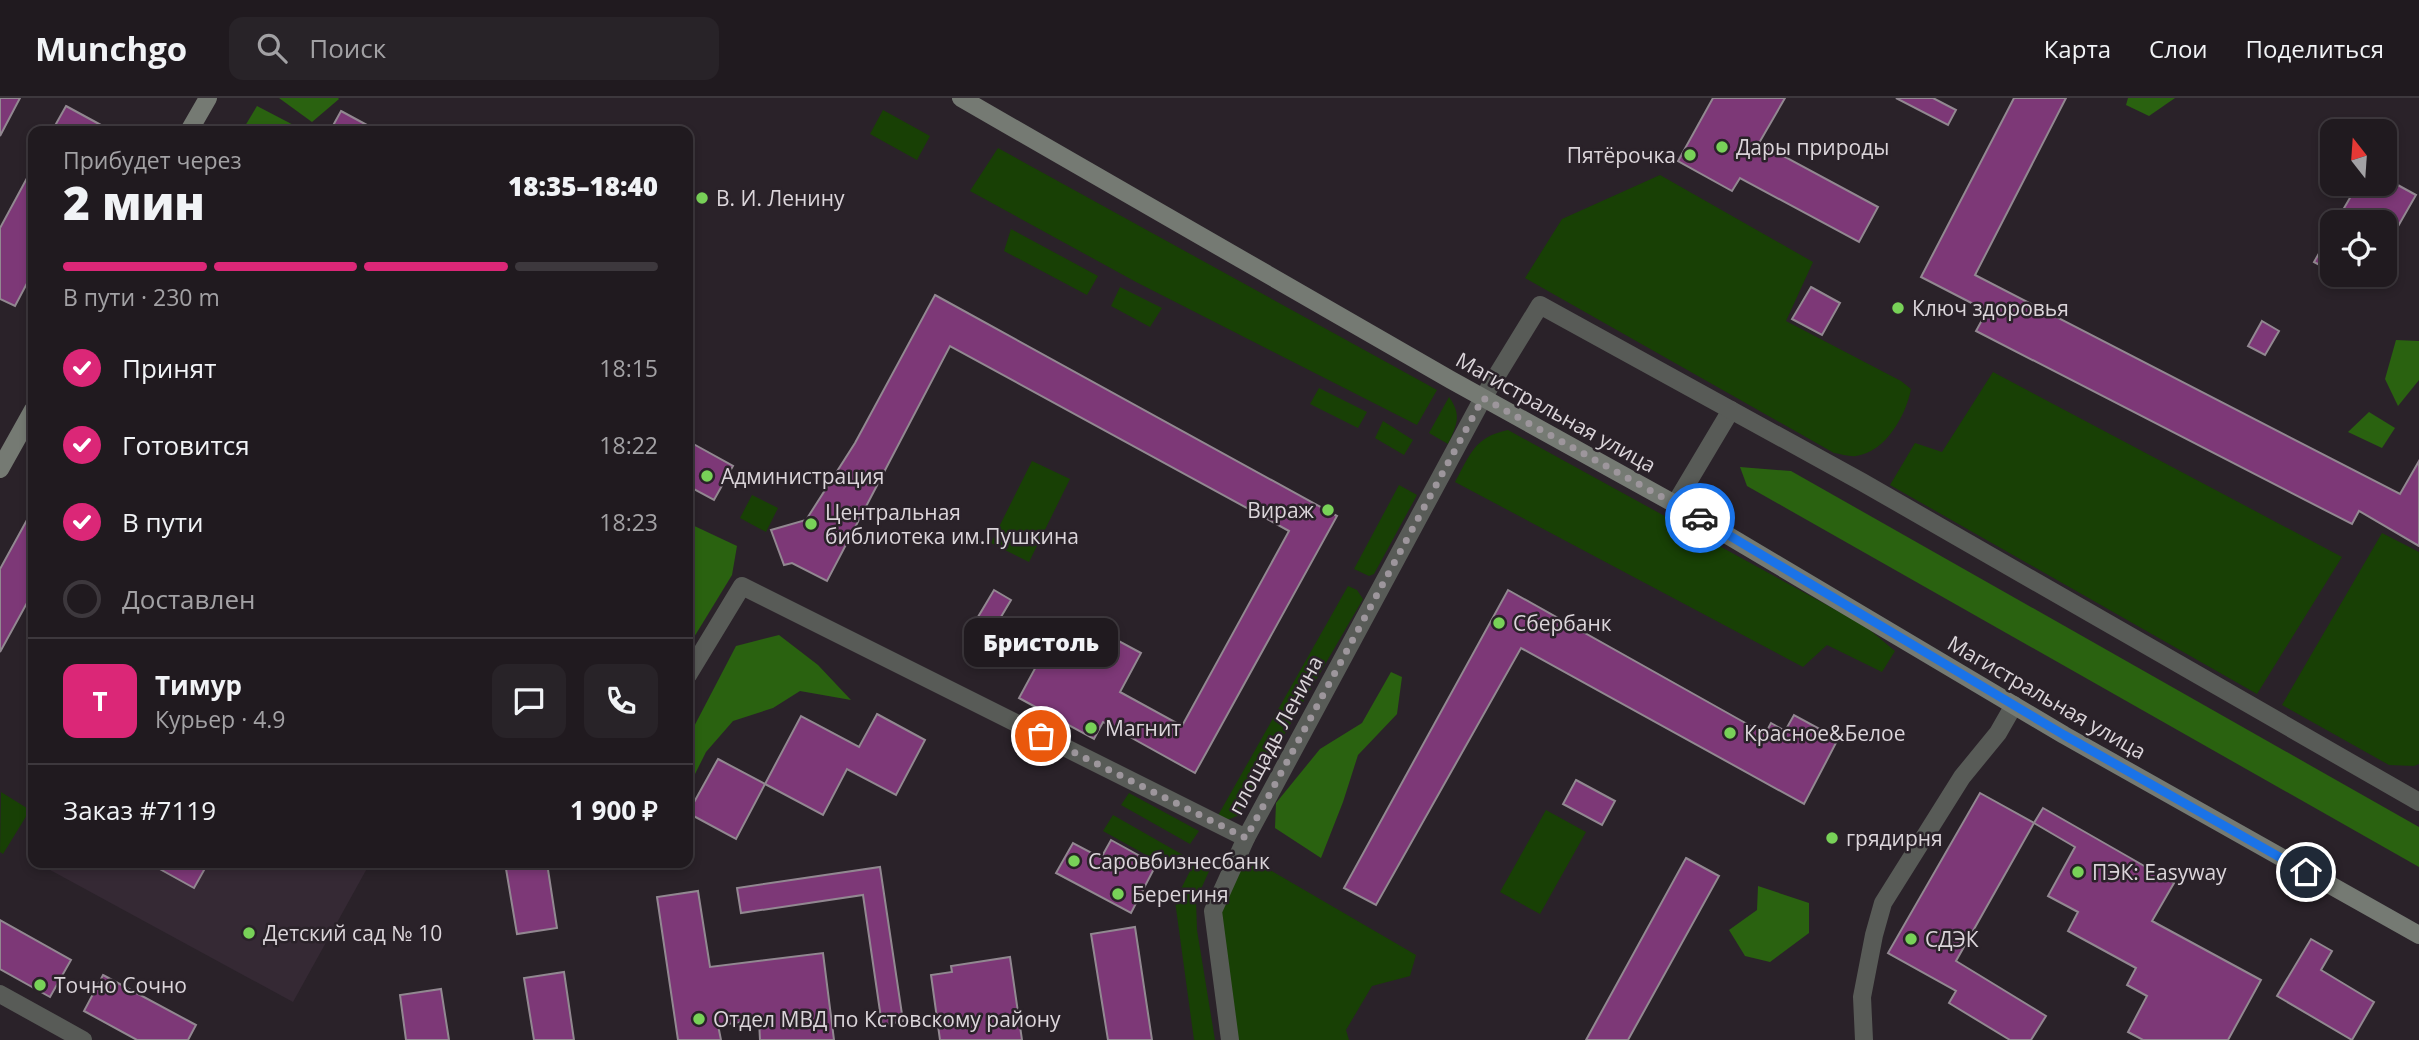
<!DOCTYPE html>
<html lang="ru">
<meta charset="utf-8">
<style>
:root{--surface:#201a1f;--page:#282328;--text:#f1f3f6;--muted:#a2a1a4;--line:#3d383d;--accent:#db2777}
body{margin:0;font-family:"Open Sans",sans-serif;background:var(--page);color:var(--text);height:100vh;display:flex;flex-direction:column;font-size:26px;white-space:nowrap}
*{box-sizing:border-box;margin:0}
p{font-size:23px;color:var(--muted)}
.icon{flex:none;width:38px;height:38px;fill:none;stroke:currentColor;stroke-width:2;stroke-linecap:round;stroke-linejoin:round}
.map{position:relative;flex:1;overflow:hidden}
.panel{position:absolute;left:28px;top:28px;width:665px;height:742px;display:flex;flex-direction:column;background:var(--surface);border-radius:14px;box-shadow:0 4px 10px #0003,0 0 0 2px var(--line)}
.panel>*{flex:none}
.needle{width:46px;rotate:343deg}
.tools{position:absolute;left:2320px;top:21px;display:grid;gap:14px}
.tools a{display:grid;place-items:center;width:77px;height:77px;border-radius:14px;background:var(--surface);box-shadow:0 4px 10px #0003,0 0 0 2px var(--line);font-size:35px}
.pin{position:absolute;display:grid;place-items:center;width:60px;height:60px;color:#fff;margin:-30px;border:4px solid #fff;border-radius:50%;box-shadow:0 2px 7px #0007}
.courier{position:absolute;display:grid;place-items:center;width:70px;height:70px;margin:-35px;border:5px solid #1a73e8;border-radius:50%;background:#fff;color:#222;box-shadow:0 2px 9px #0007}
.bubble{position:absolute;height:49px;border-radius:14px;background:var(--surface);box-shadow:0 4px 10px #0003,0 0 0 2px var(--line);font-size:23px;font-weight:800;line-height:49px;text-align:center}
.summary em{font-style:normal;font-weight:800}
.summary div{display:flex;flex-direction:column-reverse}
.summary{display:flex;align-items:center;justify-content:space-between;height:119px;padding:0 35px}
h1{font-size:46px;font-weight:800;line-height:52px}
.bar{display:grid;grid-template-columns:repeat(4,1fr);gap:10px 7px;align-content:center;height:84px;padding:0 35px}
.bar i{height:9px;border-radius:5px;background:var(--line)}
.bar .current{background:var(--accent)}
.bar p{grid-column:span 4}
.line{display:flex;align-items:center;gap:18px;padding:0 35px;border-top:2px solid var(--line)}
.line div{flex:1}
.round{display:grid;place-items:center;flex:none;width:74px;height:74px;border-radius:14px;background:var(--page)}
ol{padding:0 35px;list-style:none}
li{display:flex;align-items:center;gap:21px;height:77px}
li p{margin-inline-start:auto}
li .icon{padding:7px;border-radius:50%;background:var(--accent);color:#fff;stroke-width:4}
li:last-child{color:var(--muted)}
li i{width:38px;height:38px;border:4px solid var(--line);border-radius:50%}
header{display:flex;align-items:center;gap:42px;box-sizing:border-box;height:98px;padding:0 35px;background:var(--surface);border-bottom:2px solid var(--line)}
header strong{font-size:33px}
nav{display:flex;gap:38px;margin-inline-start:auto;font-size:24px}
.search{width:490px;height:63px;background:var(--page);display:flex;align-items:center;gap:18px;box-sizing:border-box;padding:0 24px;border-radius:14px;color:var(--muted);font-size:26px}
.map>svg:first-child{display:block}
.built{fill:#352934}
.green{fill:#184005}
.forest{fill:#2a6210}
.building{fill:#7d3877;stroke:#928891;stroke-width:2}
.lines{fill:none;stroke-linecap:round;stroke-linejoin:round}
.street{stroke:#585b57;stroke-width:18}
.secondary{stroke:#757a73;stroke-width:18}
.done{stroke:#9d969c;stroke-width:7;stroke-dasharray:0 12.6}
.route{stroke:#1a73e8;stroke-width:9}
.poi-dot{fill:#78d158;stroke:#2a2229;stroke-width:2.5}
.labels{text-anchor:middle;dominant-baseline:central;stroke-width:5;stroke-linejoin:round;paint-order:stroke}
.poi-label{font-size:21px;fill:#dbd5da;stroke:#2a2229;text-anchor:start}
.street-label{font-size:21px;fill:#dbd5da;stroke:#2a2229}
</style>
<header>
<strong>Munchgo</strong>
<div class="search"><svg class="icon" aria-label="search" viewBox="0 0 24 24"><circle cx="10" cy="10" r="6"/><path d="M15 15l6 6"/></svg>Поиск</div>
<nav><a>Карта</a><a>Слои</a><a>Поделиться</a></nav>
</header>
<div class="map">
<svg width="2419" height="942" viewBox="0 0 2419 942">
<rect width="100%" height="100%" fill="#2a2229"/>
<polygon class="built" points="42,765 370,765 293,904 41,767"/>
<g class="green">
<polygon points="883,12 930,38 917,62 870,36"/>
<polygon points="998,50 1437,292 1417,327 1136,184 970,93"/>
<path d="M1660,77L1813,164L1786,223L1901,283L1911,291C1906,317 1886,354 1856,358C1850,359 1841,356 1834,355L1525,180L1562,121Z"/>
<polygon points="1011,131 1098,178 1087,197 1004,153"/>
<polygon points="1120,189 1162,210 1150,229 1111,208"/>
<polygon points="1993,274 2342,459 2257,596 1890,387 1915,345 1942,354"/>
<polygon points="1319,290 1367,314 1358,330 1310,306"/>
<path d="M1449,299C1462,317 1457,327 1448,346L1429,335Z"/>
<polygon points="1383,323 1413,342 1404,357 1375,340"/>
<path d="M1508,332L1865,528L1895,553L1882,574L1827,547L1803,569L1455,384C1470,357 1474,339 1508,332Z"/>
<polygon points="1032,363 1070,381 1029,464 991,445"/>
<polygon points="1399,387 1417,397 1374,476 1369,478 1354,471"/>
<polygon points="752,397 778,410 766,434 740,420"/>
<polygon points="2382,435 2419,454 2419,666 2414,668 2389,667 2282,607"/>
<polygon points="1348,488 1357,492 1363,501 1237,718 1227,722 1216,721"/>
<polygon points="1,694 30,712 3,756 0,754"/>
<polygon points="1129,695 1199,733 1190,746 1121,707"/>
<polygon points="1546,712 1586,734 1540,816 1500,794"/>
<polygon points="1113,717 1183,757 1175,773 1103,733"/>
<polygon points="1253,762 1416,857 1410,878 1372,888 1346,932 1349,942 1238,942 1221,812 1241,768"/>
<polygon points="1195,763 1210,771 1196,802 1197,832 1215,942 1194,942 1175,803"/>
</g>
<g class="forest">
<polygon points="279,0 338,0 339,1 312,24"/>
<polygon points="2128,0 2175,0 2149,18 2126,7"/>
<polygon points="257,8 305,33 242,33"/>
<polygon points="2396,242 2419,243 2419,282 2398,308 2385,281"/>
<polygon points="2369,314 2395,330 2382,350 2348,334"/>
<polygon points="1740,369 1791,373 2419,729 2419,769 1747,388"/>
<polygon points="688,425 737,448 732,477 688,549"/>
<polygon points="779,537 818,567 851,602 800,593 773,610 733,623 706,654 688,690 688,640 736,548"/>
<polygon points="1391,574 1402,579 1397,616 1358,657 1343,704 1321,760 1275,730 1276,705 1320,651 1362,625"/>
<polygon points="1758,788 1809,805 1809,835 1770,864 1745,858 1729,832 1757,812"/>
</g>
<g class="building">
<polygon points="0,0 20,0 0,38"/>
<polygon points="1713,0 1785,0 1759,45 1878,109 1859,144 1740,80 1732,93 1678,63"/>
<polygon points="1896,0 1933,0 1956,12 1948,27"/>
<polygon points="2014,0 2066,0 1975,177 2400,396 2419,363 2419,448 2359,413 2352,426 1976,233 1987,213 1921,179"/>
<polygon points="66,8 112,33 52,33"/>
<polygon points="341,13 378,33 330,33"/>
<polygon points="33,69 33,174 15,208 0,201 0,130"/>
<polygon points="2385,80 2416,97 2385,151 2385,124 2336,124 2358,86 2385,86"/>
<polygon points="2333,131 2333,174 2314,164"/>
<polygon points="1811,189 1840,205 1822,237 1792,221"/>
<polygon points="935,197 1337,418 1195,675 1103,624 1094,641 1019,600 1058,528 1109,555 1117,542 1141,555 1120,594 1182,628 1289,433 950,248 827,483 792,465 784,467 771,432 806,422 855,345"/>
<polygon points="2262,223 2279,233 2265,257 2248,248"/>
<polygon points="688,343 733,368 714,402 688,388"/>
<polygon points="33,411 33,494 0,554 0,471"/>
<polygon points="994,492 1011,502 995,529 978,519"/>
<polygon points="1508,492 1765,636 1771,625 1785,633 1794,617 1838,641 1804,706 1521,550 1376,807 1344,790"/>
<polygon points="877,616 925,642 896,697 847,671 823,717 765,686 801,618 859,649"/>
<polygon points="718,661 765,686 736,741 688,715"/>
<polygon points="1576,682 1615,703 1602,727 1563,706"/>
<polygon points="1980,695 2034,725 1956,863 2046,918 2031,942 2010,942 1949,905 1956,893 1888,855"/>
<polygon points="2043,710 2174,785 2152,823 2261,882 2228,942 2143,942 2128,934 2147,898 2127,887 2136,870 2068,833 2078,814 2048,798 2075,749 2034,725"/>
<polygon points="1111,742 1156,767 1131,815 1056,775 1073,745 1101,760"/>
<polygon points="1686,760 1719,778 1628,942 1586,942"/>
<polygon points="149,765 208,765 194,790"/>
<polygon points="505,765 547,765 557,830 517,836"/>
<polygon points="880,769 903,923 882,927 863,797 741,815 737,790"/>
<polygon points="698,793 710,869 823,855 834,942 760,942 759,922 718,927 721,942 678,942 657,799"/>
<polygon points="0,822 71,862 50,899 0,871"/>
<polygon points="1135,829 1152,942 1108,942 1091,836"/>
<polygon points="2311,841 2332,853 2321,872 2374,904 2352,942 2277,898"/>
<polygon points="1010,859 1022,942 940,942 931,877 952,874 951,868"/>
<polygon points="564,874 574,942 534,942 524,880"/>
<polygon points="103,877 196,927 188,942 137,942 84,913"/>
<polygon points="441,891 449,942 406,942 400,897"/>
</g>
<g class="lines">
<g class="street">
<polyline points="1675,406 1731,312"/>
<polyline points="688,577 742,488 1246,740 1483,300 1540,207 1862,384 2419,704"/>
<polyline points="0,896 83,942"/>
<polyline points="1230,942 1213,813 1246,740"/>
<polyline points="1864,942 1862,899 1874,837 1883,805 1962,679 1998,635 2014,607"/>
</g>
<g class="secondary">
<polyline points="961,0 1451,282 1675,406 2064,637 2419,837"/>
<polyline points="189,33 208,0"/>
<polyline points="0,371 33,312"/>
</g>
</g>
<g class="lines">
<polyline class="done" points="1041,638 1246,740 1483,300 1700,420"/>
<polyline class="route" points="1700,420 2064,637 2306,774"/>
</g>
<g class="poi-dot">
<circle cx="1722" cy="49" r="7"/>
<circle cx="1690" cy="57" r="7"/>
<circle cx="702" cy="100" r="7"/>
<circle cx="1898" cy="210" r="7"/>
<circle cx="707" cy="378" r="7"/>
<circle cx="1328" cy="412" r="7"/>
<circle cx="811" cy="426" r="7"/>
<circle cx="1499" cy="525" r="7"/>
<circle cx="1091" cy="630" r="7"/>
<circle cx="1730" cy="635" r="7"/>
<circle cx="1832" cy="740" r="7"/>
<circle cx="1074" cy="763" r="7"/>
<circle cx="2078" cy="774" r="7"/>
<circle cx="1118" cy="796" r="7"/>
<circle cx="249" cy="835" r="7"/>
<circle cx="1911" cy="841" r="7"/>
<circle cx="40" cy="887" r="7"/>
<circle cx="699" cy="921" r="7"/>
</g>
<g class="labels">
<g class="poi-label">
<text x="1736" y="49">Дары природы</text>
<text x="1676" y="57" text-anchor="end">Пятёрочка</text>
<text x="716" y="100">В. И. Ленину</text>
<text x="1912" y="210">Ключ здоровья</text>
<text x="721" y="378">Администрация</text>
<text x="1314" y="412" text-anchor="end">Вираж</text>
<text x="825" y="414">Центральная<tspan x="825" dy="24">библиотека им.Пушкина</tspan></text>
<text x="1513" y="525">Сбербанк</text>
<text x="1105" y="630">Магнит</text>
<text x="1744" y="635">Красное&amp;Белое</text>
<text x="1846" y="740">грядирня</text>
<text x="1088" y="763">Саровбизнесбанк</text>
<text x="2092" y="774">ПЭК: Easyway</text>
<text x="1132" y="796">Берегиня</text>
<text x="263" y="835">Детский сад № 10</text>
<text x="1925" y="841">СДЭК</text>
<text x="54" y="887">Точно Сочно</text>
<text x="713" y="921">Отдел МВД по Кстовскому району</text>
</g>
<g class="street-label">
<text transform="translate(1556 314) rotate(29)">Магистральная улица</text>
<text transform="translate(2047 599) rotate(30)">Магистральная улица</text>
<text transform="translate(1275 637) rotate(-62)">площадь Ленина</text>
</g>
</g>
</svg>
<div class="tools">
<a><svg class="needle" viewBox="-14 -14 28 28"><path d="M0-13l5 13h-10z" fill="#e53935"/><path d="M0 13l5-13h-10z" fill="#a2a1a4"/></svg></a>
<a><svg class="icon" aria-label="locate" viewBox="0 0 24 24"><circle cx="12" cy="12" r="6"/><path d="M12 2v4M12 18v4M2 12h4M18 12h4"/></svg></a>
</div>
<div class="pin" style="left:1041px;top:638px;background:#ea580c"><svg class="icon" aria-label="bag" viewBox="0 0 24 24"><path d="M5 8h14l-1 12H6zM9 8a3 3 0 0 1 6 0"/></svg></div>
<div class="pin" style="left:2306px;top:774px;background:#1f2937"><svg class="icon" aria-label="home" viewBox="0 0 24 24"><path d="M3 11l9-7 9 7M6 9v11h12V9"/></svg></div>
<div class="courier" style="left:1700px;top:420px"><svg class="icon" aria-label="car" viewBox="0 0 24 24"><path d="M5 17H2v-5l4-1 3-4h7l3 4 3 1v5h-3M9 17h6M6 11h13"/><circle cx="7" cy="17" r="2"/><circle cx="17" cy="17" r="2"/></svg></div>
<div class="bubble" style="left:964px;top:520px;width:154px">Бристоль</div>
<section class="panel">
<div class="summary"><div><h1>2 мин</h1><p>Прибудет через</p></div><em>18:35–18:40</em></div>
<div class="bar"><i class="current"></i><i class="current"></i><i class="current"></i><i></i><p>В пути · 230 m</p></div>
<ol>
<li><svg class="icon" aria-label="check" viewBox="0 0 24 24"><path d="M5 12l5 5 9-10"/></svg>Принят<p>18:15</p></li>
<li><svg class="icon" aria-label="check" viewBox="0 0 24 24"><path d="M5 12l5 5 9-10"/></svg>Готовится<p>18:22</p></li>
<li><svg class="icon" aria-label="check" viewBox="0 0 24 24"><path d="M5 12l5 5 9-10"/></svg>В пути<p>18:23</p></li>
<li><i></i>Доставлен</li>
</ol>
<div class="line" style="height:126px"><b class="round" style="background:var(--accent);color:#fff">Т</b><div><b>Тимур</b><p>Курьер · 4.9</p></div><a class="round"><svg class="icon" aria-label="chat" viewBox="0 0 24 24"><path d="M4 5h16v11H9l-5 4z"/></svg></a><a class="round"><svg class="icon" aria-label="phone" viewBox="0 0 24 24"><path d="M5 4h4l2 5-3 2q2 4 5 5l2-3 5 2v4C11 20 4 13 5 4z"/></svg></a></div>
<div class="line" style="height:91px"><div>Заказ #7119</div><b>1 900 ₽</b></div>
</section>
</div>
